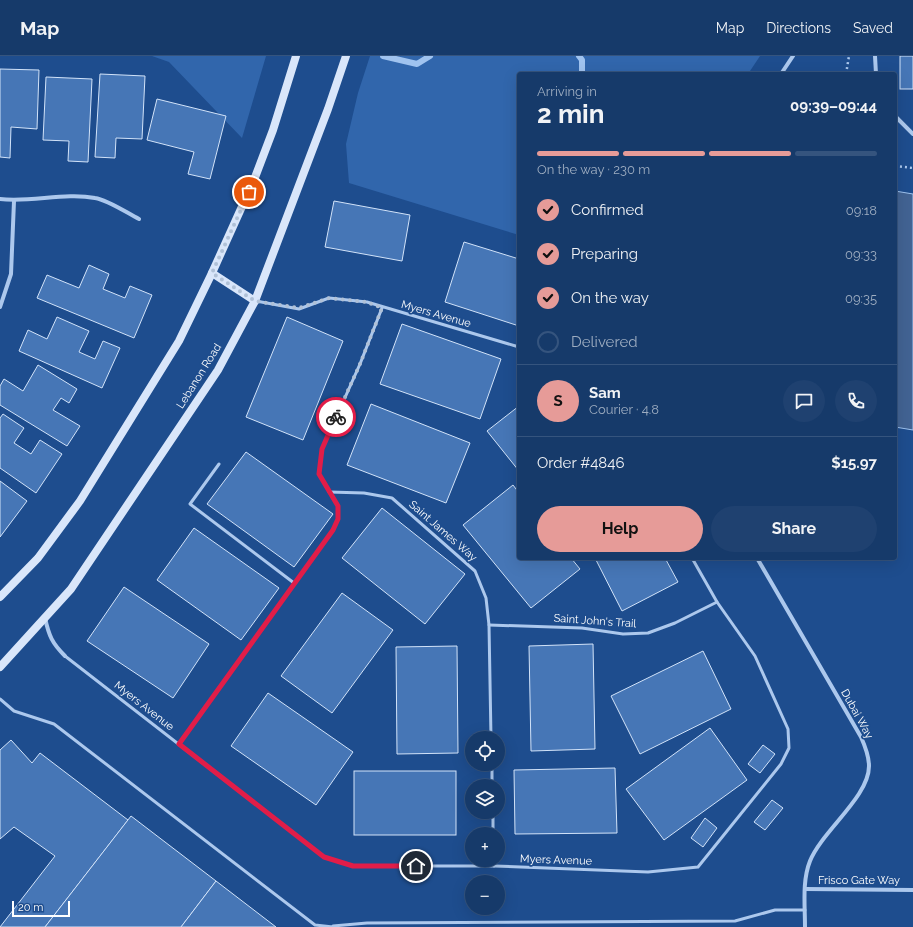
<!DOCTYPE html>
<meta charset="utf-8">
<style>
:root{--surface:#163a6a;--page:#1f4170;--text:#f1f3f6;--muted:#9eadc1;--line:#35547e;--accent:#e69b98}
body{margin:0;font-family:Raleway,sans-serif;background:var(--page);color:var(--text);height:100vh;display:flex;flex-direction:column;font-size:15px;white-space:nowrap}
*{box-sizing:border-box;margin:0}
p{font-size:13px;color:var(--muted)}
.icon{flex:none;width:22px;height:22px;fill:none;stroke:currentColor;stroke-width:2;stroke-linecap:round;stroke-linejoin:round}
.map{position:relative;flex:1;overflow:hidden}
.drawer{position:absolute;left:517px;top:16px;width:380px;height:488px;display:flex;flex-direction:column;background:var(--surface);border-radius:4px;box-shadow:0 4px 16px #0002,0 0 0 1px var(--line)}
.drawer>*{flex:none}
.buttons{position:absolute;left:465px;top:675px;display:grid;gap:8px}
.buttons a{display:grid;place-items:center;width:40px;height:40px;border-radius:50%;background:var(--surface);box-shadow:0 4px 16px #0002,0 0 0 1px var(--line);font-size:20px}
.scale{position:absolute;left:12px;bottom:10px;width:58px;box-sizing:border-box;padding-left:4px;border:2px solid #fff;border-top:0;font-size:11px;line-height:14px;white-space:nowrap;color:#fff;-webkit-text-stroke:3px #1e4d8e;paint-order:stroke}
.pin{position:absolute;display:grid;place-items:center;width:34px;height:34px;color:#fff;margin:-17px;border:2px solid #fff;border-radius:50%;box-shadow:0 1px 4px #0007}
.courier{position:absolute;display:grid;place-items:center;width:40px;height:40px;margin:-20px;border:3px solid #e11d48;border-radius:50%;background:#fff;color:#222;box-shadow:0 1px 5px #0007}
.summary em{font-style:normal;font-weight:700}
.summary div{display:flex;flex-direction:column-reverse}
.summary{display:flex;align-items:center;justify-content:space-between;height:68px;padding:0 20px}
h1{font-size:26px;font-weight:700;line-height:30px}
.bar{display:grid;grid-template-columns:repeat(4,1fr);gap:6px 4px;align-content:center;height:48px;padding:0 20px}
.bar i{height:5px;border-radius:3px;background:var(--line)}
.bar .selected{background:var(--accent)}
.bar p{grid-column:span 4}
.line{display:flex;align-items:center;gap:10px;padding:0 20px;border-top:1px solid var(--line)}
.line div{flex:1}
.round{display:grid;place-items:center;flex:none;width:42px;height:42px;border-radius:21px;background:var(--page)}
ol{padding:0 20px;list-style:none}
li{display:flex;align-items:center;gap:12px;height:44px}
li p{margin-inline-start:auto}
li .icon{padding:4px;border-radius:50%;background:var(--accent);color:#111;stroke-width:4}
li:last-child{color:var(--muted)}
li i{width:22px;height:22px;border:2px solid var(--line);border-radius:50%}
.primary-button{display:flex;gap:8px;margin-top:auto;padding:8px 20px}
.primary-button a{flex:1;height:46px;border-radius:24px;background:var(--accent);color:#111;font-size:16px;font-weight:700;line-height:46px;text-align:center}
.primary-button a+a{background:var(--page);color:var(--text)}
header{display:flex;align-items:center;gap:24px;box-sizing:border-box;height:56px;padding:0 20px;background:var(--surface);border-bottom:1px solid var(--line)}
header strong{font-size:19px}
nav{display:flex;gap:22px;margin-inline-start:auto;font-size:14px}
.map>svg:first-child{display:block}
.green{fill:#3166ac}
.water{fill:#426393;stroke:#a0c3ef}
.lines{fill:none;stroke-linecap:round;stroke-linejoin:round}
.stream{stroke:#a0c3ef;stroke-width:6}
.building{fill:#4676b6;stroke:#d2e3f9}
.path{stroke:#acc8ed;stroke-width:2.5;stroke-dasharray:2 3;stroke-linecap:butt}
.lane{stroke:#acc8ed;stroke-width:3}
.street{stroke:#acc8ed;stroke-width:4}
.secondary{stroke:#d9e6fa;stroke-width:8}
.done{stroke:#b0c1d7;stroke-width:4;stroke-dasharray:0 7.2}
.route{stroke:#e11d48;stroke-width:5}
.labels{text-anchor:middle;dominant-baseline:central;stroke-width:3.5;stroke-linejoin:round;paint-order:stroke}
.street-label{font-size:11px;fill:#fff;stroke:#1e4d8e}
</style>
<header>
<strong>Map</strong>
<nav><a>Map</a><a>Directions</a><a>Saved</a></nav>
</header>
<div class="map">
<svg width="913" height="871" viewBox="0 0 913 871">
<rect width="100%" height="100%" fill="#1e4d8e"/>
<g class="green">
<polygon points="152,0 266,0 242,82 169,6"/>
<polygon points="370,0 760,0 748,18 519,18 519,179 349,127 346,88 358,37"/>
</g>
<polygon class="water" points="895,135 913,138 913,374 895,371"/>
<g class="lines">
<g class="stream">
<polyline points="383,0 417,8 430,0"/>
<polyline points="579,0 582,4 582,18"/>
</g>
</g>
<g class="building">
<rect x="900" y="0" width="13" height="33"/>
<polygon points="0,13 39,14 37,73 11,71 10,102 0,101"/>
<polygon points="100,18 145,20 142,83 116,82 115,102 95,101"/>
<polygon points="46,21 92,23 88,106 68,105 69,85 43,84"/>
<polygon points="157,43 226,60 210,123 188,118 194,96 147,84"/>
<polygon points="334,145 410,159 402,205 325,191"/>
<polygon points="464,186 519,203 519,270 445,246"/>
<polygon points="89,209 109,218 103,233 125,242 130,230 152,239 134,282 37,242 47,219 79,232"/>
<polygon points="57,261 89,275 79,296 95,303 103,285 120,292 102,332 19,295 28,274 47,283"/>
<polygon points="287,261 343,285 303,384 246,361"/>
<polygon points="402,268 501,303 480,363 380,328"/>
<polygon points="38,309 77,333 69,347 61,342 53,354 80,370 67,390 0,349 0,330 4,323 23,335"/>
<polygon points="371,348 470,387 446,447 347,409"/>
<polygon points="519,350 519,415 487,375"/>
<polygon points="3,358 24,372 14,387 31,398 40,384 62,398 36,437 0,412 0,362"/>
<polygon points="246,396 333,458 294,511 207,448"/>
<polygon points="0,425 27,445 0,481"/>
<polygon points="513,429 519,437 519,502 571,502 580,513 531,552 463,469"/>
<polygon points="382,452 465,518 425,568 342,502"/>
<polygon points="194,472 279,532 241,584 157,524"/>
<polygon points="595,502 665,502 678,526 622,555"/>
<polygon points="124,531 209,588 173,642 87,585"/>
<polygon points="342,537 393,574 332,657 281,620"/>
<polygon points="593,588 595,693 531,695 529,590"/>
<polygon points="457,590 458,697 397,698 396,591"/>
<polygon points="703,595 731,653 640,698 611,640"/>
<polygon points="268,637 353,696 316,749 231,690"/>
<polygon points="710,672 747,724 664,784 626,733"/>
<polygon points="11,684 32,707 40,697 128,764 45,871 0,871 55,800 14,771 0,783 0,694"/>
<polygon points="763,689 775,698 760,717 748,708"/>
<polygon points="615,712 617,777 515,778 514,714"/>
<rect x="354" y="715" width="102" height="64"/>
<polygon points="772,744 783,752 765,774 754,766"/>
<polygon points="131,760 216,825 181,871 45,871"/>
<polygon points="705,762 717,772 703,791 691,782"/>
<polygon points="216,825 276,871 181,871"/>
</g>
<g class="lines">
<g class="path">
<polyline points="846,18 849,0"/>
<polyline points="895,110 913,112"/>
</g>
<g class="lane">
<polyline points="256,245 299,253 329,242 367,246 519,291"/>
<polyline points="219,408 190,448 294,527"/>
<polyline points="329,436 364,437 392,442 475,515 486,542 489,569 491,682"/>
<polyline points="489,569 582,572 623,578 648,577 675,567 717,546"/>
<polyline points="65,600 324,801 353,810 494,810 648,816 698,811 781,708 789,692 788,673 755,600 717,546 692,502"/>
<polyline points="0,643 14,655 54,668 315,869 333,871"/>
<polyline points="179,688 333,474 338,463 338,450 319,418 322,393 360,308 382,252"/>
<polyline points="492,708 492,730"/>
<polyline points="493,756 493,778"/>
<polyline points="494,804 494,810"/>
<polyline points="333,870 367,867 735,865 775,854 805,854"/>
</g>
<g class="street">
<polyline points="875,0 876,18"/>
<polyline points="781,18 793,0"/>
<polyline points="895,60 913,78"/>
<path d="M0,143C30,147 65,136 95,142C108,144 127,157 139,163"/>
<polyline points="0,251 11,218 14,145"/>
<path d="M757,502L861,681C865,690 869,700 869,710C869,741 822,775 810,805C802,825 805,849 805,871"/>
<path d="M45,562C49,580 52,587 65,600"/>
<polyline points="805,833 913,834"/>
</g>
<g class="secondary">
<polyline points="212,217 255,245"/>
<polyline points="0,541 38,502 80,445 179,285 212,217 254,124 273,74 296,0"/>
<polyline points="0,611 71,533 218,314 255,245 328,53 346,0"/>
</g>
</g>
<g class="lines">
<polyline class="done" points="249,136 212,217 255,245 299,252 329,242 367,246 382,252 360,308 336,361"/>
<polyline class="route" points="336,361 322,393 319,418 338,450 338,463 333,474 179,688 324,801 353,810 416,810"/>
</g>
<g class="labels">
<g class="street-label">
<text transform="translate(436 258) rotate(16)">Myers Avenue</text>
<text transform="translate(199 320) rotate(-58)">Lebanon Road</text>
<text transform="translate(443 475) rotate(41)">Saint James Way</text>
<text transform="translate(595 565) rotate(4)">Saint John's Trail</text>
<text transform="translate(144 650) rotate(38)">Myers Avenue</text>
<text transform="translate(857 658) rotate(61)">Dubai Way</text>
<text transform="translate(556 804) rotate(2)">Myers Avenue</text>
<text x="859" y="824">Frisco Gate Way</text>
</g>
</g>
</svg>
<div class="buttons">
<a><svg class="icon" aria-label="locate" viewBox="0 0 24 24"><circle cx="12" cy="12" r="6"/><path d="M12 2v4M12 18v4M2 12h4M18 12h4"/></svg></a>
<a><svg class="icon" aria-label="layers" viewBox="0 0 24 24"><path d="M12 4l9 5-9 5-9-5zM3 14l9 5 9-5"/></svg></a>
<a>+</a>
<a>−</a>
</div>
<div class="scale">20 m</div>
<div class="pin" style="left:249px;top:136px;background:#ea580c"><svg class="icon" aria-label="bag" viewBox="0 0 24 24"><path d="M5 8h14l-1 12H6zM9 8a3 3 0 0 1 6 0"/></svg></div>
<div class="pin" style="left:416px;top:810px;background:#1f2937"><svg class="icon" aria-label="home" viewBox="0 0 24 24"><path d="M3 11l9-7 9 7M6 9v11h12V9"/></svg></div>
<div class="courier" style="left:336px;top:361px"><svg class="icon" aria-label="bike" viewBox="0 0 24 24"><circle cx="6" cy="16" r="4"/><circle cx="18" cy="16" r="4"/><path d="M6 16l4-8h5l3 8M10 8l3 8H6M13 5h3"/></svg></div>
<section class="drawer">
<div class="summary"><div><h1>2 min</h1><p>Arriving in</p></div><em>09:39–09:44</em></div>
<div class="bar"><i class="selected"></i><i class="selected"></i><i class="selected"></i><i></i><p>On the way · 230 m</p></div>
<ol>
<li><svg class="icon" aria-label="check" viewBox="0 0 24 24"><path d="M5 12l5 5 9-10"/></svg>Confirmed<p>09:18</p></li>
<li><svg class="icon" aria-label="check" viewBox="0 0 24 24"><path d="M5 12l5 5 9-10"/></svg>Preparing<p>09:33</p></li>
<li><svg class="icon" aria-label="check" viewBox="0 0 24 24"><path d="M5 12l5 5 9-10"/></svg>On the way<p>09:35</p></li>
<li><i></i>Delivered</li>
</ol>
<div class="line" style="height:72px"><b class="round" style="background:var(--accent);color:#111">S</b><div><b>Sam</b><p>Courier · 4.8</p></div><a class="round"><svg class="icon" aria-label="chat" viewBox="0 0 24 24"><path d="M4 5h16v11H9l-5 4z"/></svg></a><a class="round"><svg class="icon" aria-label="phone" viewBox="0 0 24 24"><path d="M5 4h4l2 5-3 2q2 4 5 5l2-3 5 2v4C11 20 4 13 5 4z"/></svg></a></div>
<div class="line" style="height:52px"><div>Order #4846</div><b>$15.97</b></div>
<div class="primary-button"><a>Help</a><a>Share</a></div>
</section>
</div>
